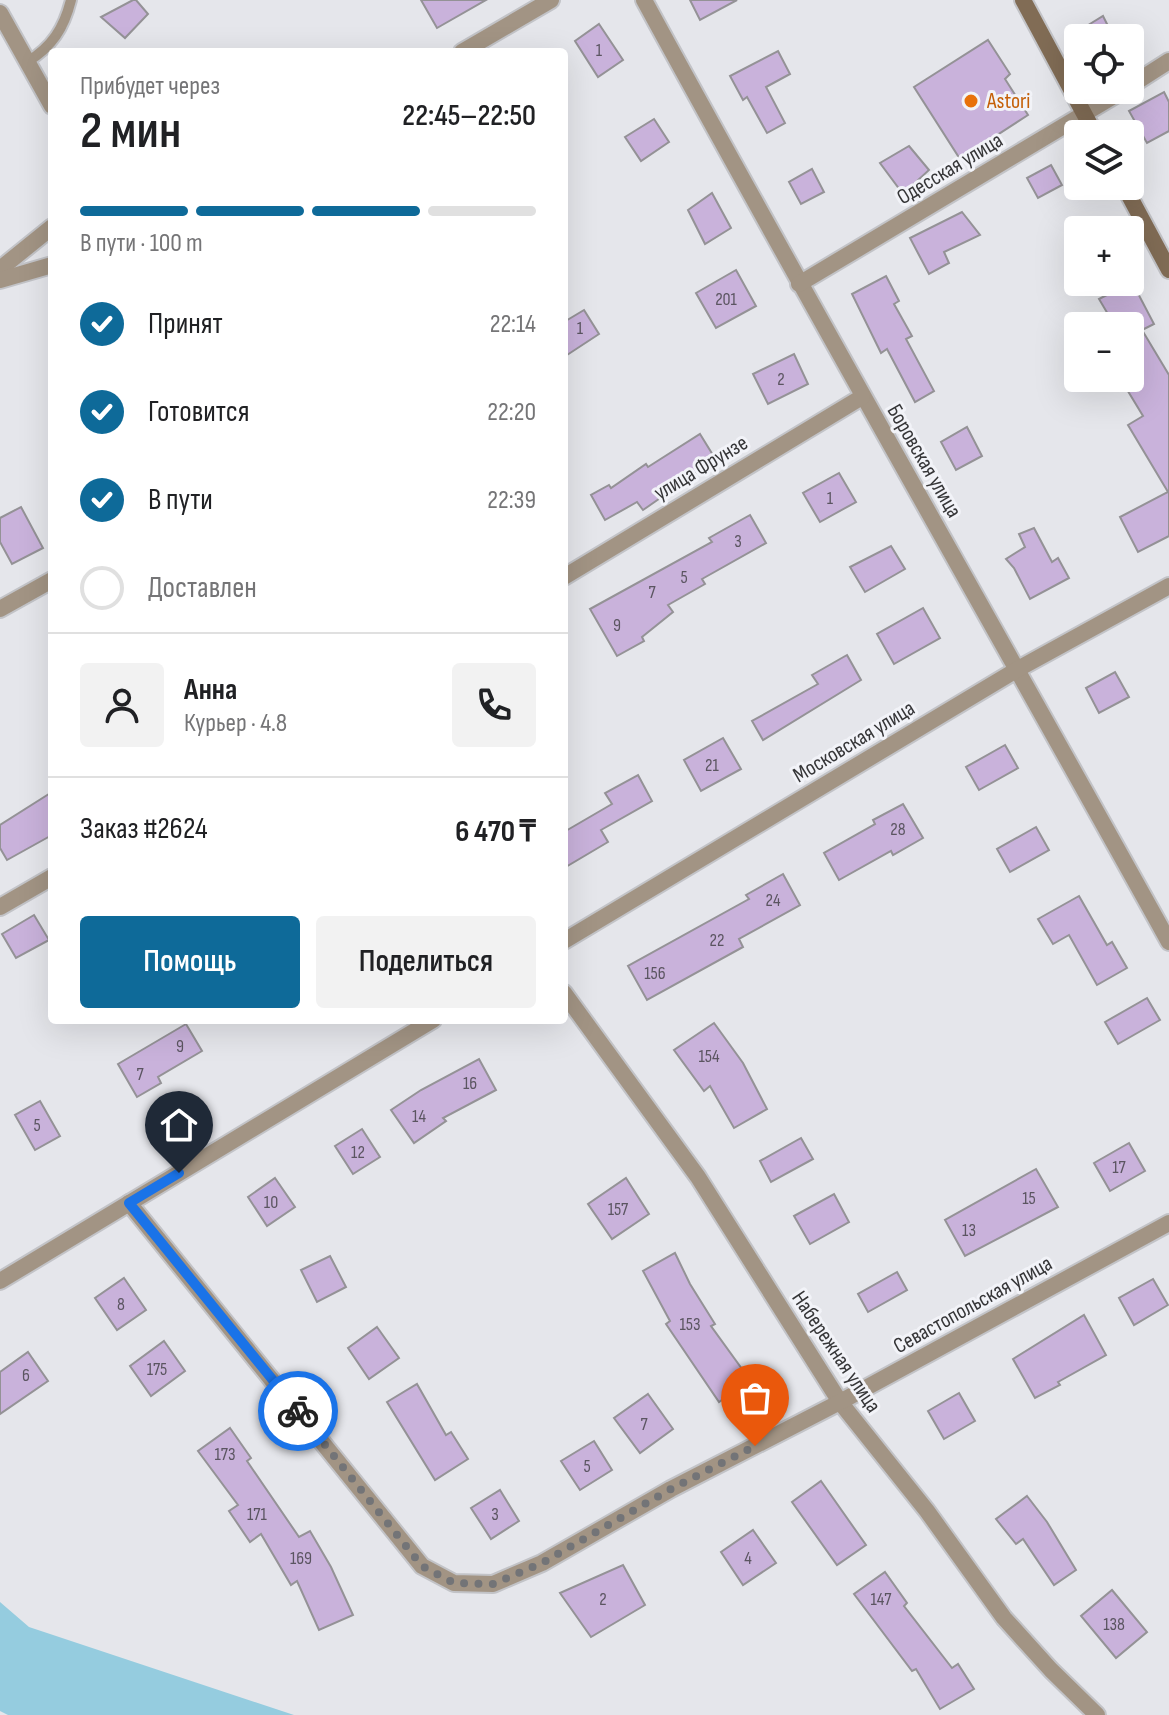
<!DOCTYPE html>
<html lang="ru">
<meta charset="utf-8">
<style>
:root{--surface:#fff;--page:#f2f2f2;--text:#202124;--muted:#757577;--line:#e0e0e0;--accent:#0e6a99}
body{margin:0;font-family:"Sofia Sans Condensed",sans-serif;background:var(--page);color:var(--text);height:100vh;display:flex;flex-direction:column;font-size:30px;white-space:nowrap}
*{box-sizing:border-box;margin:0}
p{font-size:26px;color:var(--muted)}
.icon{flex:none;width:44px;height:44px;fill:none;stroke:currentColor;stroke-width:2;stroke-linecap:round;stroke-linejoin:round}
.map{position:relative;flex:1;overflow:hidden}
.panel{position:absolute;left:48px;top:48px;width:520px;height:976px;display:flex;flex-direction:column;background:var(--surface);border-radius:8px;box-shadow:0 8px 32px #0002}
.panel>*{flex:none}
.buttons{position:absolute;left:1064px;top:24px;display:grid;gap:16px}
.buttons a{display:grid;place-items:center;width:80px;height:80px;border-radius:8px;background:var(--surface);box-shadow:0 8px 32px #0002;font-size:40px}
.pin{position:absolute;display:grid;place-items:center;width:68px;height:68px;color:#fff;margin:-82px -34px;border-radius:50% 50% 50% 0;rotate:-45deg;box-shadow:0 0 8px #0007}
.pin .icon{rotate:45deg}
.courier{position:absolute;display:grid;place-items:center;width:80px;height:80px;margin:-40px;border:6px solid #1a73e8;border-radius:50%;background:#fff;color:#222;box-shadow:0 2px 10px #0007}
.headline em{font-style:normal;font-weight:600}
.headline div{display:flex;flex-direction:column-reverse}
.headline{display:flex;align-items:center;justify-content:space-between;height:136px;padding:0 32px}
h1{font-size:52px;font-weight:600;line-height:60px}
.bar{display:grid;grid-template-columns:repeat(4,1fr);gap:12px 8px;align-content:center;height:96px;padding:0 32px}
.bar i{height:10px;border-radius:6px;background:var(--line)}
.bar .active{background:var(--accent)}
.bar p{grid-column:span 4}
.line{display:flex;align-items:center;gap:20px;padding:0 32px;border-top:2px solid var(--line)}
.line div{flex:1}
.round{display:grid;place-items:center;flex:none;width:84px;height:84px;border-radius:8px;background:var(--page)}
ol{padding:0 32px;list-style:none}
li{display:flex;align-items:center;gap:24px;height:88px}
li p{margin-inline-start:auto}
li .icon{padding:8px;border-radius:50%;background:var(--accent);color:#fff;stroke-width:4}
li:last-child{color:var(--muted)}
li i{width:44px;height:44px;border:4px solid var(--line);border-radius:50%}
.cta{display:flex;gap:16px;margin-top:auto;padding:16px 32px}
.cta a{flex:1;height:92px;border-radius:8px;background:var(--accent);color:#fff;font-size:32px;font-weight:600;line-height:92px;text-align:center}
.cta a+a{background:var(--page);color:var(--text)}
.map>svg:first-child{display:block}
.water{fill:#95ccdf}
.building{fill:#c9b2db;stroke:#949296;stroke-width:2}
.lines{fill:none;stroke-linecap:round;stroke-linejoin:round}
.service-casing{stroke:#c2c3c7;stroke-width:14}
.minor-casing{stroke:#c2c3c7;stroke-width:20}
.secondary-casing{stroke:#c2c3c7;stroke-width:20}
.service{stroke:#a29484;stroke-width:10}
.minor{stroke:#a29484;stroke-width:16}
.secondary{stroke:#816c55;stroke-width:16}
.done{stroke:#737477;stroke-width:8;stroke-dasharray:0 14.4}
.route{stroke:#1a73e8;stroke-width:10}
.food-dot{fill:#e8710a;stroke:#f2f3f8;stroke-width:3}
.labels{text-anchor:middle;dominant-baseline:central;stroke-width:6;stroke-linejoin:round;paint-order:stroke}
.number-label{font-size:18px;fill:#5b5561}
.food-label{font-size:22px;fill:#c56008;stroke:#f2f3f8;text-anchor:start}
.street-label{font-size:22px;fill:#363638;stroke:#f2f3f8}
</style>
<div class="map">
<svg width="1169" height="1715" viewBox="0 0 1169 1715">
<rect width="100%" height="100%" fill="#e5e6eb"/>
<polygon class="water" points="0,1602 29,1627 294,1715 8,1715 0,1711"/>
<g class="building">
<polygon points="133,0 136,0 148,14 125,38 101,17"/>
<polygon points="421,0 486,0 437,28"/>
<polygon points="690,0 737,0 700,20"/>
<polygon points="1103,16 1114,38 1091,38 1085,27"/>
<polygon points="599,24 623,60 598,77 575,41"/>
<polygon points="988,40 1010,74 1005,79 1028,115 960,159 914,87"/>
<polygon points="778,51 790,74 766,87 785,123 767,133 747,97 743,100 730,76"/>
<polygon points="1164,92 1169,102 1169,131 1147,143 1129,111"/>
<polygon points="654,119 669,142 641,161 625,137"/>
<polygon points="909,146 929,170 903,194 880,163"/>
<polygon points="1051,165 1062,185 1038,198 1027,178"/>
<polygon points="812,169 824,192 801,204 789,182"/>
<polygon points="712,193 731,228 705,244 688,210"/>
<polygon points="962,212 980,235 944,252 949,263 929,274 910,238"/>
<polygon points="736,270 756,306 716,328 696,293"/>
<polygon points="886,276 899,301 894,304 912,336 906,339 934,391 915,402 887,349 881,353 852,294"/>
<polygon points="1132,282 1154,324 1142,330 1169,375 1169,536 1138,552 1120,517 1168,492 1128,425 1143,416 1120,378 1130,378 1130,326 1115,326 1099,299"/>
<polygon points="584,310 599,334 564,357 564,322"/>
<polygon points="794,354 808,384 768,404 753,374"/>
<polygon points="967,427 982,456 956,470 941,442"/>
<polygon points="700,434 716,460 665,492 666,494 643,510 637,502 605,520 591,495 609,485 611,488 646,464 648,467"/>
<polygon points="839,473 856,502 820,522 803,493"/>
<polygon points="21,507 43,548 12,564 0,542 0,518"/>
<polygon points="750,515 766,543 702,579 705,584 668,605 673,612 642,637 644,641 617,656 590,609 712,542 709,538"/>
<polygon points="1034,528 1052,562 1058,558 1069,578 1030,599 1014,568 1006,559 1025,547 1019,534"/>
<polygon points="891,546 905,569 865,592 850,567"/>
<polygon points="923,608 940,638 894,664 877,634"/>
<polygon points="847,655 861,680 763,740 752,721 818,684 812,675"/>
<polygon points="1115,672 1129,697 1099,713 1086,688"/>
<polygon points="723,738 741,769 701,791 684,760"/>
<polygon points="1005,745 1018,768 979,790 966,767"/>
<polygon points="638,775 652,801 601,830 608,842 564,868 564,832 612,804 605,793"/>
<polygon points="52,792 52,835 7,860 0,848 0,825"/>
<polygon points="903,804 923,838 893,855 891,851 839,880 824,853 875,824 873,820"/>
<polygon points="1036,827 1049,850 1010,872 997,849"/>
<polygon points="783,874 800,905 739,939 743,947 647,1000 628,966 749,899 746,895"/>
<polygon points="1079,896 1107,945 1112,942 1127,968 1097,985 1069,935 1053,944 1038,919"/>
<polygon points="34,915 49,940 16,958 2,934"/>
<polygon points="1147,998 1160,1020 1118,1044 1105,1022"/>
<polygon points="714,1023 743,1063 767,1109 734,1128 710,1086 704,1091 674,1050"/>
<polygon points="186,1024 202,1051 158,1077 161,1083 137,1097 118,1064"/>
<polygon points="479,1059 496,1090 443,1118 446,1121 414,1143 391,1110 421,1090"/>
<polygon points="40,1101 60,1136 35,1150 15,1115"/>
<polygon points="362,1129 380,1157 353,1174 335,1146"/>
<polygon points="801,1138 813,1159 771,1182 760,1161"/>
<polygon points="1129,1143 1145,1171 1110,1191 1094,1163"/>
<polygon points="1036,1169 1058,1207 965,1256 945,1220"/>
<polygon points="275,1178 295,1207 267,1226 248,1197"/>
<polygon points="626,1178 649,1214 612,1239 588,1204"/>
<polygon points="834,1194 849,1222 810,1244 794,1216"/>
<polygon points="675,1253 690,1284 715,1324 711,1326 750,1380 719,1402 666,1324 670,1321 643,1271"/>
<polygon points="330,1256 346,1287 317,1302 301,1270"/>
<polygon points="897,1272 907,1290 868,1312 858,1294"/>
<polygon points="124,1278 146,1310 117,1330 95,1298"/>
<polygon points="1153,1279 1168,1305 1134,1325 1119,1298"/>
<polygon points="1084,1315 1106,1355 1058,1382 1060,1385 1035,1398 1013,1359"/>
<polygon points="377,1327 399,1358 369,1379 348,1348"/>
<polygon points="164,1341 185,1371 151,1396 130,1366"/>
<polygon points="28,1352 48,1381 0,1414 0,1372"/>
<polygon points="417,1384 446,1435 451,1432 468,1459 435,1480 387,1402"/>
<polygon points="959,1393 975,1421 944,1439 928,1411"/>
<polygon points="648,1394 673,1429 640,1453 614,1418"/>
<polygon points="230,1428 251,1458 247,1461 299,1537 310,1531 331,1567 353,1615 319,1630 297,1581 291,1585 261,1534 250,1542 229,1511 238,1505 198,1451"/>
<polygon points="594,1441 612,1470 580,1490 561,1461"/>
<polygon points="821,1481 866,1545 837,1565 792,1502"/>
<polygon points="500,1490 519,1521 491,1539 471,1508"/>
<polygon points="1027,1496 1047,1522 1076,1570 1054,1585 1023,1539 1016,1544 996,1519"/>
<polygon points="753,1530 776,1563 743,1585 721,1552"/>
<polygon points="623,1565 645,1605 591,1637 560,1593"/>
<polygon points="885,1572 907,1603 904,1606 952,1668 958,1664 974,1689 940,1709 916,1669 912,1671 854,1594"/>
<polygon points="1112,1590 1147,1632 1116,1658 1081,1616"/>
</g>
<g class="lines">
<defs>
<path id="service" d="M27,62C52,47 64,28 71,0"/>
<g id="minor">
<path d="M644,0C816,316 995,628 1169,942"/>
<polyline points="0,13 52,106"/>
<polyline points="462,52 551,0"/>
<polyline points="1130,86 1169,61"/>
<polyline points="0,269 52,227"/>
<polyline points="0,280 52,265"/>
<polyline points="799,284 1124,90"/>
<polyline points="564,577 862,397"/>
<polyline points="0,609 52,580"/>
<polyline points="0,907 52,877"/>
<polyline points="564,941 1018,669 1169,586"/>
<polyline points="564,993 698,1177 840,1402 927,1511 1004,1618 1051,1670 1097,1715"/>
<polyline points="129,1203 422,1566 454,1583 493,1584 542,1563 671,1489 840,1402 1169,1223"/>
<polyline points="0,1281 433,1020"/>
</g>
<g id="secondary">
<polyline points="1023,0 1095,134"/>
<polyline points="1124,186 1169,270"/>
</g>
</defs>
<use href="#service" class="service-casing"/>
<use href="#minor" class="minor-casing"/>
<use href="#secondary" class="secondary-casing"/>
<use href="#service" class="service"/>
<use href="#minor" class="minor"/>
<use href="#secondary" class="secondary"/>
</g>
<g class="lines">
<polyline class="done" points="298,1411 422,1566 454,1583 493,1584 542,1563 671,1489 755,1446"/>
<polyline class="route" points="179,1173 129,1203 298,1411"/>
</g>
<circle class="food-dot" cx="971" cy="101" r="8"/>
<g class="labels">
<g class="number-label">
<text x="599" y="50">1</text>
<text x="726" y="299">201</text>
<text x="580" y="328">1</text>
<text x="781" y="379">2</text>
<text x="830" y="498">1</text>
<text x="738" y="541">3</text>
<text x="684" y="577">5</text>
<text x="652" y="592">7</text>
<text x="617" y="625">9</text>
<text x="712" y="765">21</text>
<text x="898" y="829">28</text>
<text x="773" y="900">24</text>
<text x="717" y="940">22</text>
<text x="655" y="973">156</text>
<text x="180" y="1046">9</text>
<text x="709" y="1056">154</text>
<text x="140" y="1074">7</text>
<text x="470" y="1083">16</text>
<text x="419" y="1116">14</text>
<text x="37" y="1125">5</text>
<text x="358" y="1152">12</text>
<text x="1119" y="1167">17</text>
<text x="1029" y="1198">15</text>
<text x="271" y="1202">10</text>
<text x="618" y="1209">157</text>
<text x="969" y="1230">13</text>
<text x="121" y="1304">8</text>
<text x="690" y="1324">153</text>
<text x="157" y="1369">175</text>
<text x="26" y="1375">6</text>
<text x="644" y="1424">7</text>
<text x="225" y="1454">173</text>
<text x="587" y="1466">5</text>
<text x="257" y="1514">171</text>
<text x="495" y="1514">3</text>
<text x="301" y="1558">169</text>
<text x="748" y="1558">4</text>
<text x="603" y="1599">2</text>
<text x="881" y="1599">147</text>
<text x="1114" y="1624">138</text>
</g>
<g class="food-label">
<text x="987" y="101">Astori</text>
</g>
<g class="street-label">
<text transform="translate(950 169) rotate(-31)">Одесская улица</text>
<text transform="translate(924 461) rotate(60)">Боровская улица</text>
<text transform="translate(701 468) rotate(-31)">улица Фрунзе</text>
<text transform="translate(854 742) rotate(-31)">Московская улица</text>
<text transform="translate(973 1305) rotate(-29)">Севастопольская улица</text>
<text transform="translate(836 1352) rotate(56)">Набережная улица</text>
</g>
</g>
</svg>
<div class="buttons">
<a><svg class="icon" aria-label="locate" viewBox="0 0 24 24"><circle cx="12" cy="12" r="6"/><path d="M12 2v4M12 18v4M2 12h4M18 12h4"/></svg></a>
<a><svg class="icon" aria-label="layers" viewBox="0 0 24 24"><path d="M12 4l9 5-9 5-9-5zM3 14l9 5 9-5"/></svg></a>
<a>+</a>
<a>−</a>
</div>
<div class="pin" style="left:755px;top:1446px;background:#ea580c"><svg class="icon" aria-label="bag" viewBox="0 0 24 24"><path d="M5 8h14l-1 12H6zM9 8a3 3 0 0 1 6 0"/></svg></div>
<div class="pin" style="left:179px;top:1173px;background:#1f2937"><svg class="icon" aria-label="home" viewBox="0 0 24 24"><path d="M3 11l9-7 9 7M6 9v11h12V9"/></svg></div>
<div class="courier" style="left:298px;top:1411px"><svg class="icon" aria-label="bike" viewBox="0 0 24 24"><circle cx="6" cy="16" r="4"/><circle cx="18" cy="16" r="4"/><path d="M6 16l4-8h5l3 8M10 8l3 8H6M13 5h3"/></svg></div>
<section class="panel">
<div class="headline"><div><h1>2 мин</h1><p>Прибудет через</p></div><em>22:45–22:50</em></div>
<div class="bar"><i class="active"></i><i class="active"></i><i class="active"></i><i></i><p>В пути · 100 m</p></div>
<ol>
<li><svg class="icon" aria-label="check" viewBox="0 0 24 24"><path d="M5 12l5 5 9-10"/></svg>Принят<p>22:14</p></li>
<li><svg class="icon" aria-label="check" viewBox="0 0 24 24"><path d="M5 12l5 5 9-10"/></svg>Готовится<p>22:20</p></li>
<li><svg class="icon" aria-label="check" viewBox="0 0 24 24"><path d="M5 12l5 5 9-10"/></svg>В пути<p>22:39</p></li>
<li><i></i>Доставлен</li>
</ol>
<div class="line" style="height:144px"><a class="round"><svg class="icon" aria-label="person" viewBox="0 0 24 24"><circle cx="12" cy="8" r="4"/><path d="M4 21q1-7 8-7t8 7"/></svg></a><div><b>Анна</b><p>Курьер · 4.8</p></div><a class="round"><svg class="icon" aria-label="phone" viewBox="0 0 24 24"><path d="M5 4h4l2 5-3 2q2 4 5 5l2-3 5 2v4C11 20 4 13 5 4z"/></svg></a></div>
<div class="line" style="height:104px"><div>Заказ #2624</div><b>6 470 ₸</b></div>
<div class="cta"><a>Помощь</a><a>Поделиться</a></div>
</section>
</div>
